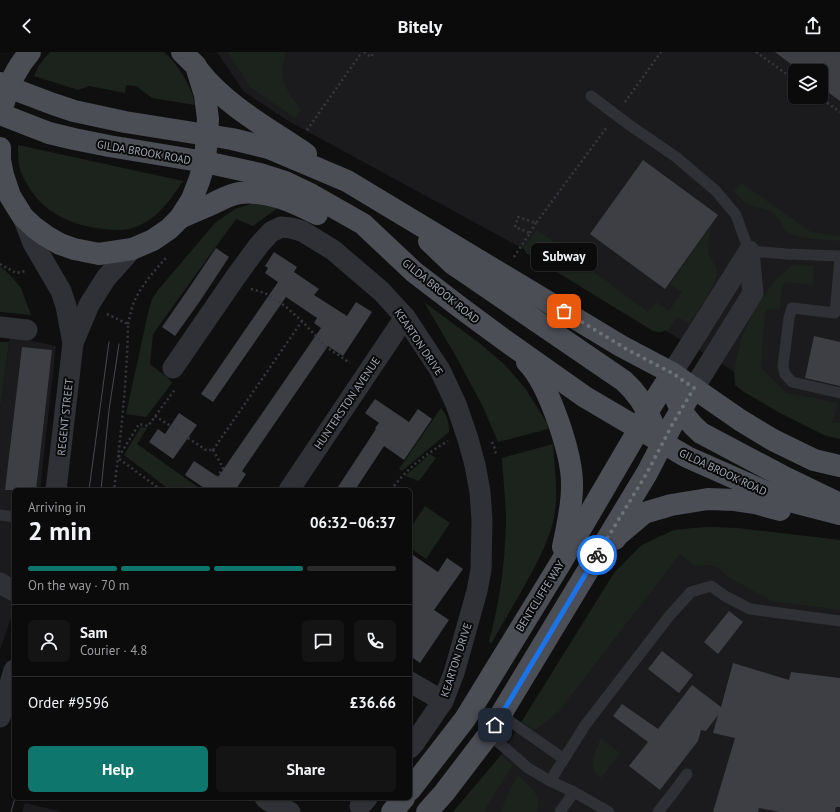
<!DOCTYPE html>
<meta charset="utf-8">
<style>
:root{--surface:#0b0b0c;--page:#141415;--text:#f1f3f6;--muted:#9a9b9d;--line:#2b2b2d;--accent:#0f766e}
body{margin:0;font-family:"PT Sans",sans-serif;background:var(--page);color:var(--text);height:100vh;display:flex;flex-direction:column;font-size:15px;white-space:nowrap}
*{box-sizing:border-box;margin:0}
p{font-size:13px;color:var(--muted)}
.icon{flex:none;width:22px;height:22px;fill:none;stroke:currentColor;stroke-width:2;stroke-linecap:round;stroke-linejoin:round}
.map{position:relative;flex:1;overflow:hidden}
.sheet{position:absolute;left:12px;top:436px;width:400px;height:312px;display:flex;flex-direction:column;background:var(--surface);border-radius:6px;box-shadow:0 1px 3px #0004,0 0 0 1px var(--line)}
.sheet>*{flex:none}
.tools{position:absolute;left:788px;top:12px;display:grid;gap:8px}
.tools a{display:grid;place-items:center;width:40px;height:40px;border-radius:6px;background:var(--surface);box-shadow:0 1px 3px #0004,0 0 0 1px var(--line);font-size:20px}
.pin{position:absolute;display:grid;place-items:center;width:34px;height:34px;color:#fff;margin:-17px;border-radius:8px;box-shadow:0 2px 6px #0006}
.courier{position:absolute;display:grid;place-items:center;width:40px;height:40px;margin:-20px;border:3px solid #1a73e8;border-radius:50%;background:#fff;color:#222;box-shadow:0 1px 5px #0007}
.bubble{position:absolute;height:28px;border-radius:6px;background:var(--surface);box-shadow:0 1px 3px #0004,0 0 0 1px var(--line);font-size:13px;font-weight:700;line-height:28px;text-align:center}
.head em{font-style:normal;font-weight:700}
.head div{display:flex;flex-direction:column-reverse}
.head{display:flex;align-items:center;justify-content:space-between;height:68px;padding:0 16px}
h1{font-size:26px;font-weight:700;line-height:30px}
.bar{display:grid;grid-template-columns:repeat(4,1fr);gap:6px 4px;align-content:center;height:48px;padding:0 16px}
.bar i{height:5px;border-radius:3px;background:var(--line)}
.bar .current{background:var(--accent)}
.bar p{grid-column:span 4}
.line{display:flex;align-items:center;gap:10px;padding:0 16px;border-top:1px solid var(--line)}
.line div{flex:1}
.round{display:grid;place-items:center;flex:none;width:42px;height:42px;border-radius:6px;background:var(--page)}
.cta{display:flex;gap:8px;margin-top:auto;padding:8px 16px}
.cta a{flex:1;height:46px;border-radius:6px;background:var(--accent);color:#fff;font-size:16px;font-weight:700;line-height:46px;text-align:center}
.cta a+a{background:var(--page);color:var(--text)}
header{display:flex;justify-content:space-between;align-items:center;height:52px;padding:0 16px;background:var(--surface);font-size:18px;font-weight:700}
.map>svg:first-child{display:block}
.built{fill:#1b1b1d;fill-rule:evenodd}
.green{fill:#1b231c}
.building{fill:#3e3f44}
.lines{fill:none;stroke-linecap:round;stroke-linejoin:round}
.path{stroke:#36383d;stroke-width:2.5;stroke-dasharray:2 3;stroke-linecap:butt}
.lane{stroke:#303136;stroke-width:11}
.street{stroke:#303136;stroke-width:21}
.primary{stroke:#4c4e55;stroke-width:22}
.tram{stroke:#47494f;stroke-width:1}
.done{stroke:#6d7179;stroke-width:4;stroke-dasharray:0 7.2}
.route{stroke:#1a73e8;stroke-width:5}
.labels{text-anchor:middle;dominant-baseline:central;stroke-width:4;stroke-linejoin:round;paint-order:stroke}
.street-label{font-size:11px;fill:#9fa6b2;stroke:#0a0a0b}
</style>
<header><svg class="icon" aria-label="back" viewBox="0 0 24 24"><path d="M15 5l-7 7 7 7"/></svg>Bitely<svg class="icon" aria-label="share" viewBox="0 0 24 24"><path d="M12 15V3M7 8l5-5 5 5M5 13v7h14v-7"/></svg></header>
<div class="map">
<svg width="840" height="760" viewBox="0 0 840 760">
<rect width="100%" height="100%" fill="#0f0f10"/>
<g class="built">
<path d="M217,0H840V380L815,379L724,313L560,217L290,70L244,40ZM795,19H821V45H795Z"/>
<polygon points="10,284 56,294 40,438 14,438 14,557 0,598 0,358"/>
<polygon points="706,475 737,476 840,488 840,760 453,760 501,703 614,521 642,493 674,478"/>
<polygon points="25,751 62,760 22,760"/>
</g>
<g class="green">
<path d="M50,0H164C177,11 193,36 195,53L152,46L136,34L126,33L125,41L89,34L78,38L34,24L39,13Z"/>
<path d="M228,0H286C281,16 281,28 290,43C293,48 298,53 301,58L295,66L250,35Z"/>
<path d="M18,93L183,129C171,147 159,165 138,174C125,180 110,178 96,176C67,171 44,160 28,134C25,129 22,123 20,118C18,110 18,101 18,93Z"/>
<path d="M742,131L811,180L840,184V189C827,188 796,187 786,179C783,177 783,174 781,171C779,166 775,162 771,160C763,155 754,156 747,152C742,149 738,143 734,139Z"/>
<polygon points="254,151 279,155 253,174 236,167 153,282 150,312 169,327 172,331 146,365 126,362 148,261 152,247 158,238 215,171 235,157"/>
<path d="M712,173C709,185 706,196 711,207C713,211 717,214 717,218C718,231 697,261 689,271L677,265L668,278L659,280L653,279L526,201L524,195L537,178L648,260L656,250L669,259L682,240L670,232Z"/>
<polygon points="792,213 814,214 813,233 785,230 782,236 780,257 766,258 764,271 761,316 786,341 838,351 832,370 840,371 840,387 826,384 778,360 744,340 735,333 734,318 741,288 754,258 776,227"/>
<polygon points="0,214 11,224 21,236 31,263 0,260"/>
<polygon points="424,250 478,290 504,312 525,336 547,371 548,377 498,390 483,355 458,308"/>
<polygon points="0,290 9,290 0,358"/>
<path d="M441,356C446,362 450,372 449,380L402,419L399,417Z"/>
<polygon points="141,375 147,376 137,392 202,438 170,438 124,403"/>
<path d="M553,392C554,411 557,430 556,450C554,483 537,511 521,540C511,557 501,575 491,592L489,589C500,550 505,510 506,470C506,449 503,427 502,406Z"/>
<polygon points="430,402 436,406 419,429 405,424"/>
<polygon points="425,454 450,471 426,507 410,496 410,477"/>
<polygon points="706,475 737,476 840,488 840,558 772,549 728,525 719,516 710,513 695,514 680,502 559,659 542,673 535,678 522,669 614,521 642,493 674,478"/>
<path d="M601,686L620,701L601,726C599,724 595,721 594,718C591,708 597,696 601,686Z"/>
<polygon points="501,703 513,713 485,757 485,760 453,760"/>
<path d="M518,723C529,733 543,743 537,760H501L508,741Z"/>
</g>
<g class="building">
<polygon points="775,0 840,0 840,49 821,35 821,19 800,19"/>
<polygon points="643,108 718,163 665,237 590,182"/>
<polygon points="216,196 229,205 200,249 175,284 162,275 187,239"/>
<polygon points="274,200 297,215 294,220 319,237 314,243 347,264 356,250 372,260 343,304 328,294 242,419 246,422 236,437 237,438 207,438 185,423 194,409 218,425 321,276 314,271 317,266 286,245 213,350 201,342 278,230 265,221 268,216 265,214"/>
<polygon points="814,284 840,290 840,334 805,326"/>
<polygon points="22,295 52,298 36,438 5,438"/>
<polygon points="375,347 409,370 418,357 432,367 404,408 384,394 355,438 336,438 376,377 375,376 379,371 365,361"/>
<polygon points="179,361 197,373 173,407 149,390 158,377 165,382"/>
<polygon points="410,501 438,520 447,506 463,517 434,558 449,568 420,611 410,604"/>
<polygon points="729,559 743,570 718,602 704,590"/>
<polygon points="662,599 693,623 679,641 648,617"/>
<polygon points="733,611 789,628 791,620 840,626 840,755 836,755 835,760 779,760 759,756 758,760 713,760 735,686 713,681 718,663 706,679 701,678 698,689 660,738 629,714 648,690 613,664 622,652 658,677 692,633 721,655"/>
</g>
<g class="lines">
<g class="path">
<polyline points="364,0 371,5 374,0"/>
<polyline points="756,0 795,28"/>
<polyline points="819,45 840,60"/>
<polyline points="625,50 661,0"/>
<polyline points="307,78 362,0"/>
<polyline points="530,181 536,171"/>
<polyline points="514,205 530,181 515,175 518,165 536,171 607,75"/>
<polyline points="0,212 16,221 26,219"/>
<polyline points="251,237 265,241 285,254 302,269 325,294 350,311"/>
<path d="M107,262L128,272C127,327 121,383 114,438"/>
<path d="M128,272C130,265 131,257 134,250C141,234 154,219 166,206"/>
<polyline points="155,364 177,378"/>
<polyline points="188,386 206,398 213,398"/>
<polyline points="492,390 495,397 496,404"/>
<polyline points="213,398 302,269"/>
<polyline points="213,398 223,416 217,425"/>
<polyline points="161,438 118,406 139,372 148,374 176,336"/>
<path d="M391,438C406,417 426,402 448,389"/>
</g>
<g class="lane">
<polyline points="591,44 628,72 676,105 716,139 736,163 749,199 787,202 840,204"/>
<polyline points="840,206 835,261 792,256 789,266 783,314 785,322 792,330 840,341"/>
<polyline points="0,463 14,465"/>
<polyline points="501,663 564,707"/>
<polyline points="489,682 528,716 550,729 574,740 609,760"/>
<polyline points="550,729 586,672 670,563 691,540 711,534 725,544 750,557 840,569"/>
<polyline points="560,760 574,740"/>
<polyline points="658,760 673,741 687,722"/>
</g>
<g class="street">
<polyline points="23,165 33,191 61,239 66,254 73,291"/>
<polyline points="0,275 27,278"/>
<polyline points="173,316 237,223 259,193 271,180 281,175 291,176 302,179 333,198 381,239 405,265 440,318 456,352 468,387 475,413 480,440 482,468 481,518 477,539 454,621 443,649 415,690 410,696"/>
<polyline points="672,321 693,288 749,199"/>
<polyline points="694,336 753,241 749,199"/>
<polyline points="56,438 73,291 89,253 106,226 132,197"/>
<polyline points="289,438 405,265"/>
<polyline points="0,531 14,539"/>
<polyline points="410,630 443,649"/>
<polyline points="0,665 14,618"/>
<polyline points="265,746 269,749 290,760"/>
<polyline points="360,754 367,746"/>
</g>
<g class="primary">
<path d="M199,19C225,53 271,78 306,102"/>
<polyline points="0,31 8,35 53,52 74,59 125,70 232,87 269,96 347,129 621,294 672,321 740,368 773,388 814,408 840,414"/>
<path d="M4,50C9,31 17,15 30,0"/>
<polyline points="0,62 49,81 74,87 109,94 205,110 260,122 285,130 312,143 363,172 414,220 461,256 503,287 585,345 687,405 782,447 840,462"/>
<polyline points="0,96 0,108 3,123 10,144 23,165 35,176 46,184 60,192 74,197 99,202 132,197 153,188 169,177 180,166 192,147 199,129 205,110 208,67 205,43 196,14 182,0"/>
<path d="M180,166C191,161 203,156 214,151C222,147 231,142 240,141C268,138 293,150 317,162"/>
<path d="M429,189L453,212L624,329C637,341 646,354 652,370"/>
<path d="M527,310C549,332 573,404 572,435C572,455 567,475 563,495"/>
<path d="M675,345C681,360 689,371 701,381L786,426L840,452"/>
<polyline points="615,487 618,483 644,461 671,453 708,447 735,448 755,451 780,458"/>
<polyline points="410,738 465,667 560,512 639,377 648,359 672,321"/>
<polyline points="392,760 404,746"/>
<polyline points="427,760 444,741 489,682 647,421 672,373 694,336"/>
</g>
<g class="tram">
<polyline points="89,438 109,290"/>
<polyline points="101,438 109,358 119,292"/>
<polyline points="11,760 15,746"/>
</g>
</g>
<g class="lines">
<polyline class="done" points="564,259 628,298 672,321 694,336 672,373 647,421 597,503"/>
<polyline class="route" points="495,673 597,503"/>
</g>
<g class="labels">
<g class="street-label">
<text transform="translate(144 100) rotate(10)">GILDA BROOK ROAD</text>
<text transform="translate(441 239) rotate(39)">GILDA BROOK ROAD</text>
<text transform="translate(419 290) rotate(56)">KEARTON DRIVE</text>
<text transform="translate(347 351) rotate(-56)">HUNTERSTON AVENUE</text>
<text transform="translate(65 365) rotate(-84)">REGENT STREET</text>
<text transform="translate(723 420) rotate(25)">GILDA BROOK ROAD</text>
<text transform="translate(540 544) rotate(-58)">BENTCLIFFE WAY</text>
<text transform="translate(456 608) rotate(-72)">KEARTON DRIVE</text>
</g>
</g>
</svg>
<div class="tools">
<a><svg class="icon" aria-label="layers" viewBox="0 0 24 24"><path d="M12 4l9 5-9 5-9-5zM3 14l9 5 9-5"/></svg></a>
</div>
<div class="pin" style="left:564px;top:259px;background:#ea580c"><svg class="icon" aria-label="bag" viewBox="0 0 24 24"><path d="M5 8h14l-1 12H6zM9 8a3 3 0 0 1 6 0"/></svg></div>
<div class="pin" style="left:495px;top:673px;background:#1f2937"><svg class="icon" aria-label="home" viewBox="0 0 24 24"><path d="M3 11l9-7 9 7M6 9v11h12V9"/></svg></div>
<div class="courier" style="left:597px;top:503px"><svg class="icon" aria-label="bike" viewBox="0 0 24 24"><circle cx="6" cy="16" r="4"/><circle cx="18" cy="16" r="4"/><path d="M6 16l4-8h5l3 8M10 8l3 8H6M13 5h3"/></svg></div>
<div class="bubble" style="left:531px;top:191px;width:66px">Subway</div>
<section class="sheet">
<div class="head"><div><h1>2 min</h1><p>Arriving in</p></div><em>06:32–06:37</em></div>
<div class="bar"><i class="current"></i><i class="current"></i><i class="current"></i><i></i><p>On the way · 70 m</p></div>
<div class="line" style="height:72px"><a class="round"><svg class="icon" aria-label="person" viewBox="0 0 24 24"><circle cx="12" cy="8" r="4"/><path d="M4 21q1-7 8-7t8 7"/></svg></a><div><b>Sam</b><p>Courier · 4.8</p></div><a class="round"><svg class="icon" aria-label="chat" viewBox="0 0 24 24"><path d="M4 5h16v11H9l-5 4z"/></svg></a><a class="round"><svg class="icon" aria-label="phone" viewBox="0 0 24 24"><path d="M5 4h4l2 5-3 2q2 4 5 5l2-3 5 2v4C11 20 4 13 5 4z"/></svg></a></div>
<div class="line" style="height:52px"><div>Order #9596</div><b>£36.66</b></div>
<div class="cta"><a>Help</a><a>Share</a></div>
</section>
</div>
